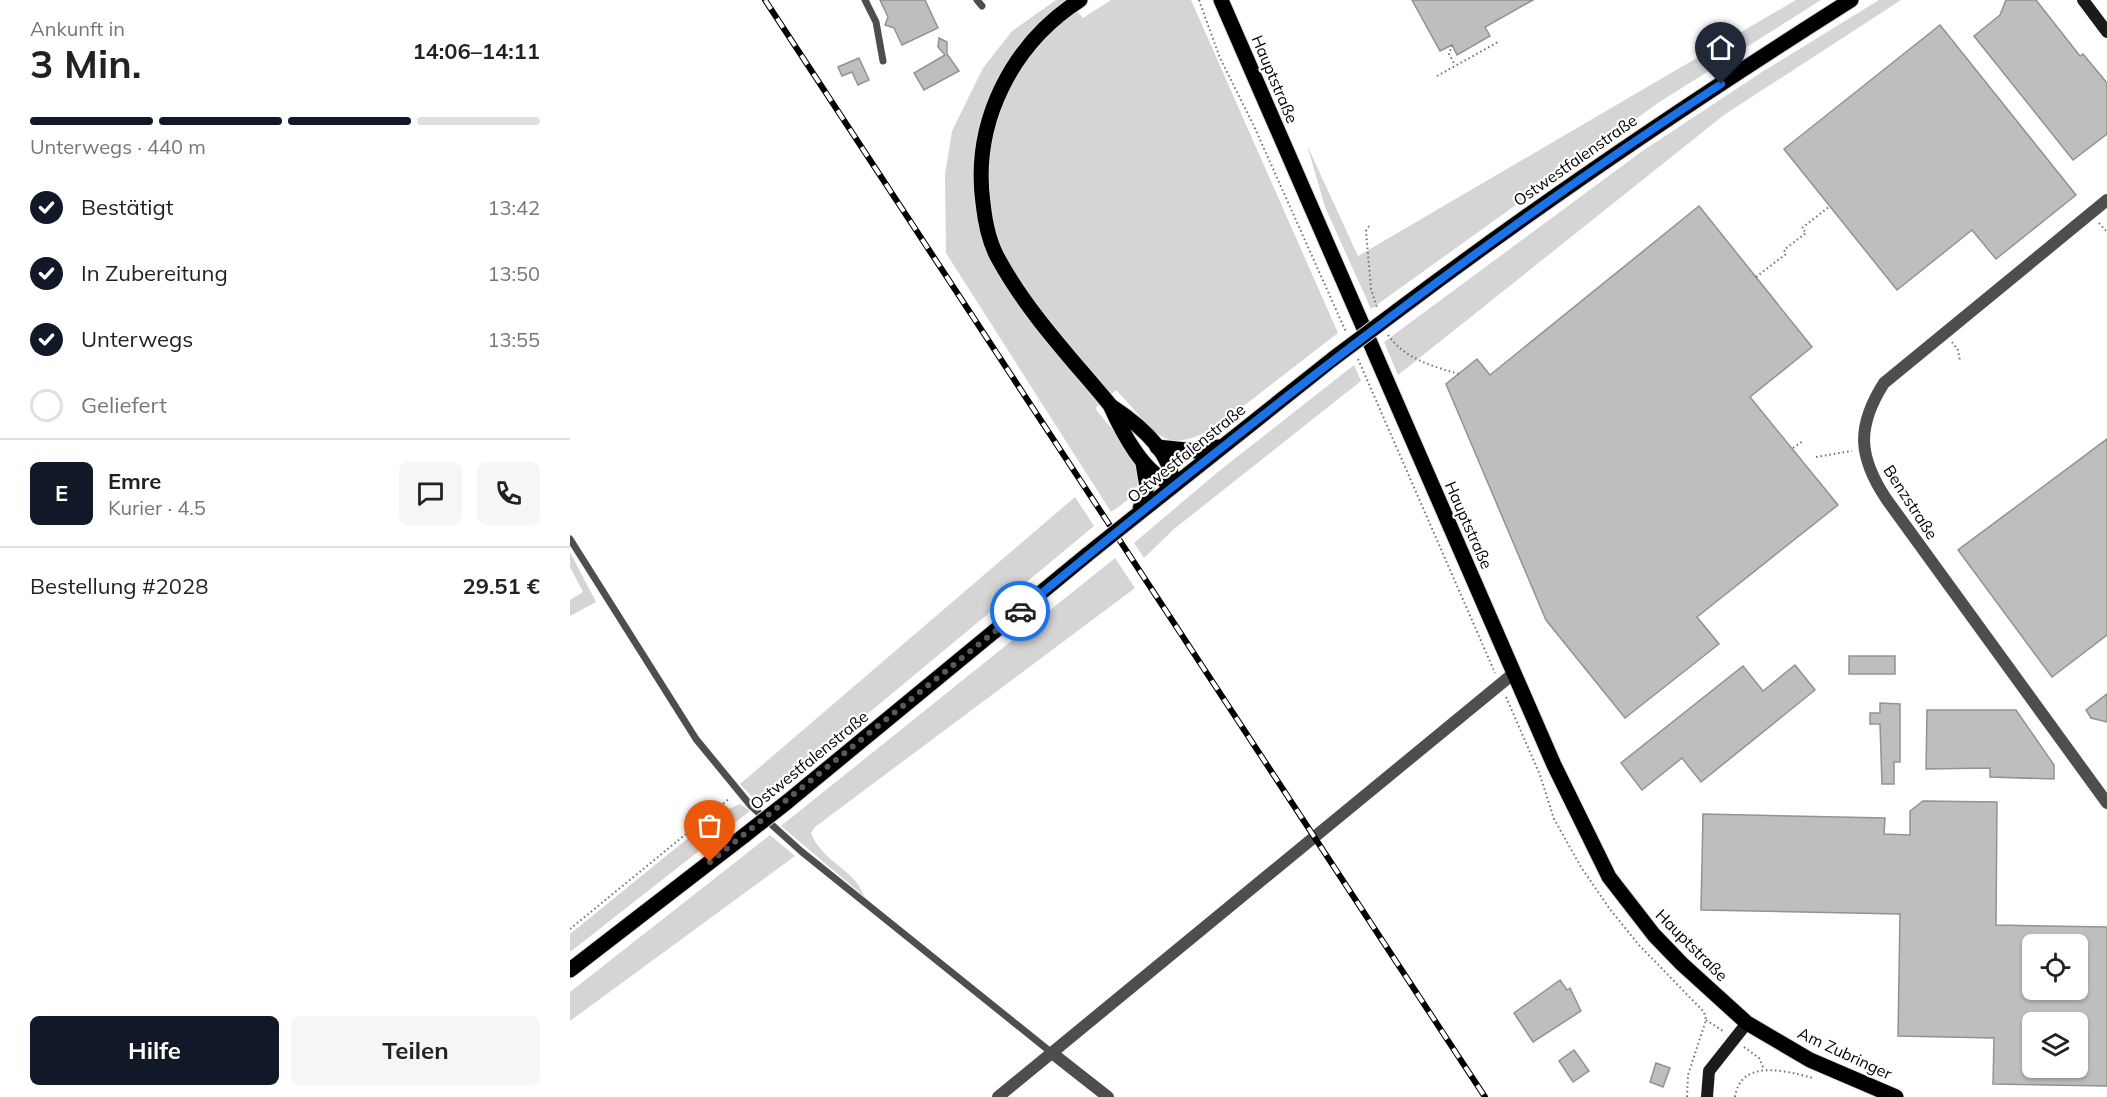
<!DOCTYPE html>
<html lang="de">
<meta charset="utf-8">
<style>
:root{--surface:#fff;--page:#f6f6f6;--text:#222;--muted:#767676;--line:#e0e0e0;--accent:#111827}
body{margin:0;font-family:Mulish,sans-serif;background:var(--page);color:var(--text);height:100vh;display:flex;flex-direction:column;font-size:22px;white-space:nowrap}
*{box-sizing:border-box;margin:0}
p{font-size:20px;color:var(--muted)}
.icon{flex:none;width:33px;height:33px;fill:none;stroke:currentColor;stroke-width:2;stroke-linecap:round;stroke-linejoin:round}
.map{position:relative;flex:1;overflow:hidden}
.side{display:flex;flex-direction:column;background:var(--surface);width:570px}
.side>*{flex:none}
.controls{position:absolute;left:1452px;top:934px;display:grid;gap:12px}
.controls a{display:grid;place-items:center;width:66px;height:66px;border-radius:9px;background:var(--surface);box-shadow:0 2px 4px #0004;font-size:30px}
.pin{position:absolute;display:grid;place-items:center;width:51px;height:51px;color:#fff;margin:-62px -26px;border-radius:50% 50% 50% 0;rotate:-45deg;box-shadow:0 0 6px #0007}
.pin .icon{rotate:45deg}
.courier{position:absolute;display:grid;place-items:center;width:60px;height:60px;margin:-30px;border:4px solid #1a73e8;border-radius:50%;background:#fff;color:#222;box-shadow:0 2px 8px #0007}
.overview em{font-style:normal;font-weight:700}
.overview div{display:flex;flex-direction:column-reverse}
.overview{display:flex;align-items:center;justify-content:space-between;height:102px;padding:0 30px}
h1{font-size:39px;font-weight:700;line-height:45px}
.bar{display:grid;grid-template-columns:repeat(4,1fr);gap:9px 6px;align-content:center;height:72px;padding:0 30px}
.bar i{height:8px;border-radius:4px;background:var(--line)}
.bar .selected{background:var(--accent)}
.bar p{grid-column:span 4}
.line{display:flex;align-items:center;gap:15px;padding:0 30px;border-top:2px solid var(--line)}
.line div{flex:1}
.round{display:grid;place-items:center;flex:none;width:63px;height:63px;border-radius:9px;background:var(--page)}
ol{padding:0 30px;list-style:none}
li{display:flex;align-items:center;gap:18px;height:66px}
li p{margin-inline-start:auto}
li .icon{padding:6px;border-radius:50%;background:var(--accent);color:#fff;stroke-width:4}
li:last-child{color:var(--muted)}
li i{width:33px;height:33px;border:3px solid var(--line);border-radius:50%}
.button{display:flex;gap:12px;margin-top:auto;padding:12px 30px}
.button a{flex:1;height:69px;border-radius:9px;background:var(--accent);color:#fff;font-size:24px;font-weight:700;line-height:69px;text-align:center}
.button a+a{background:var(--page);color:var(--text)}
main{display:flex;flex:1;min-height:0}
.map>svg:first-child{display:block}
.green{fill:#d5d5d5}
.building{fill:#bebebe;stroke:#929292;stroke-width:1.5;fill-rule:evenodd}
.lines{fill:none;stroke-linecap:round;stroke-linejoin:round}
.primary-casing{stroke:#dbdbdb;stroke-width:17}
.path{stroke:#707070;stroke-width:2;stroke-dasharray:1.5 3;stroke-linecap:butt}
.lane{stroke:#4e4e4e;stroke-width:7}
.street{stroke:#4e4e4e;stroke-width:12}
.secondary{stroke:#1b1b1b;stroke-width:12}
.primary{stroke:#000;stroke-width:15}
.rail-casing{stroke:#000;stroke-width:6}
.rail{stroke:#fff;stroke-width:4;stroke-dasharray:11;stroke-linecap:butt}
.primary-bridge-casing{stroke:#dbdbdb;stroke-width:17;stroke-linecap:butt}
.primary-bridge{stroke:#000;stroke-width:15}
.done{stroke:#595959;stroke-width:6;stroke-dasharray:0 10.8}
.route{stroke:#1a73e8;stroke-width:8}
.labels{text-anchor:middle;dominant-baseline:central;stroke-width:4.5;stroke-linejoin:round;paint-order:stroke}
.street-label{font-size:16px;fill:#000;stroke:#fff}
</style>
<main>
<section class="side">
<div class="overview"><div><h1>3 Min.</h1><p>Ankunft in</p></div><em>14:06–14:11</em></div>
<div class="bar"><i class="selected"></i><i class="selected"></i><i class="selected"></i><i></i><p>Unterwegs · 440 m</p></div>
<ol>
<li><svg class="icon" aria-label="check" viewBox="0 0 24 24"><path d="M5 12l5 5 9-10"/></svg>Bestätigt<p>13:42</p></li>
<li><svg class="icon" aria-label="check" viewBox="0 0 24 24"><path d="M5 12l5 5 9-10"/></svg>In Zubereitung<p>13:50</p></li>
<li><svg class="icon" aria-label="check" viewBox="0 0 24 24"><path d="M5 12l5 5 9-10"/></svg>Unterwegs<p>13:55</p></li>
<li><i></i>Geliefert</li>
</ol>
<div class="line" style="height:108px"><b class="round" style="background:var(--accent);color:#fff">E</b><div><b>Emre</b><p>Kurier · 4.5</p></div><a class="round"><svg class="icon" aria-label="chat" viewBox="0 0 24 24"><path d="M4 5h16v11H9l-5 4z"/></svg></a><a class="round"><svg class="icon" aria-label="phone" viewBox="0 0 24 24"><path d="M5 4h4l2 5-3 2q2 4 5 5l2-3 5 2v4C11 20 4 13 5 4z"/></svg></a></div>
<div class="line" style="height:78px"><div>Bestellung #2028</div><b>29.51 €</b></div>
<div class="button"><a>Hilfe</a><a>Teilen</a></div>
</section>
<div class="map">
<svg width="1537" height="1097" viewBox="0 0 1537 1097">
<rect width="100%" height="100%" fill="#fff"/>
<g class="green">
<path d="M486,0H498L513,18L541,0H621L768,333L649,425C590,461 584,428 546,390L525,408C539,427 582,469 563,494C558,501 548,507 541,512L376,253L375,174L382,131L413,68L442,31Z"/>
<polygon points="1226,0 1251,0 1088,103 801,309 755,207 737,145 788,256"/>
<polygon points="1309,0 1331,0 1154,115 828,375 814,342 1071,152 1192,72"/>
<polygon points="784,365 791,381 604,529 574,558 564,543 649,471"/>
<polygon points="505,497 524,526 189,804 170,784"/>
<polygon points="0,552 26,602 0,616 0,600 13,592 0,567"/>
<path d="M545,558L565,588L245,827L241,833C250,856 271,864 286,882C290,886 292,893 296,898L211,826Z"/>
<polygon points="170,804 180,811 0,952 0,934 149,813"/>
<polygon points="200,835 225,856 0,1021 0,992"/>
</g>
<g class="building">
<polygon points="310,0 355,0 368,28 332,45 324,28 315,25 318,17"/>
<polygon points="842,0 963,0 915,27 920,36 887,55 882,45 870,51"/>
<polygon points="1436,0 1466,0 1510,56 1513,54 1537,83 1537,134 1503,160 1404,36 1430,15"/>
<polygon points="1370,25 1506,195 1426,259 1402,230 1327,290 1214,149"/>
<polygon points="369,38 377,42 377,54 389,71 354,90 344,73 375,55 368,47"/>
<polygon points="289,58 299,80 288,85 282,72 272,76 268,67"/>
<polygon points="1129,206 1242,347 1180,397 1268,505 1127,617 1149,644 1055,718 976,620 876,384 907,359 920,375"/>
<polygon points="1537,439 1537,635 1482,677 1388,550"/>
<rect x="1279" y="656" width="46" height="18"/>
<polygon points="1225,665 1245,690 1131,782 1112,758 1072,790 1051,763 1173,666 1193,691"/>
<polygon points="1537,694 1537,722 1521,718 1516,710"/>
<polygon points="1310,703 1330,704 1330,762 1324,762 1324,784 1312,784 1310,724 1300,724 1300,713 1310,713"/>
<polygon points="1357,710 1446,710 1484,765 1484,779 1420,777 1420,768 1356,769"/>
<path d="M1353,801L1427,802L1426,925L1537,927V1086L1423,1084L1424,1038L1328,1036L1330,914L1131,910L1133,814L1315,818L1314,834L1340,835V811ZM1462,945H1508V990H1462ZM1462,1023H1508V1068H1462Z"/>
<polygon points="990,980 997,990 1000,988 1011,1011 963,1042 944,1013"/>
<polygon points="1004,1050 1019,1071 1003,1082 989,1061"/>
<polygon points="1086,1063 1100,1068 1093,1087 1080,1082"/>
</g>
<g class="lines">
<defs>
<g id="primary">
<path d="M510,0C442,44 402,122 413,203C415,222 419,243 429,260C458,313 502,359 540,405C553,434 573,473 603,485"/>
<polyline points="651,0 984,765 1039,877 1084,935 1112,964 1177,1023 1240,1060 1326,1097"/>
<path d="M827,311C974,200 1126,98 1281,0"/>
<path d="M541,406C567,423 602,451 603,485"/>
<polyline points="587,447 626,451 649,447"/>
<polyline points="569,512 577,487 573,463"/>
<polyline points="568,514 764,358"/>
<polyline points="217,802 518,554"/>
<polyline points="0,970 175,835"/>
</g>
</defs>
<use href="#primary" class="primary-casing"/>
<g class="path">
<polyline points="629,0 650,58 683,124 776,332"/>
<polyline points="882,45 879,54 885,65"/>
<polyline points="867,76 930,41"/>
<polyline points="1529,223 1537,232"/>
<polyline points="799,226 796,231 801,289 807,308"/>
<polyline points="1186,277 1216,254 1214,250 1236,233 1232,228 1260,206"/>
<path d="M818,335C835,359 862,366 889,374"/>
<polyline points="1382,342 1388,350 1390,361"/>
<polyline points="788,359 925,673"/>
<polyline points="1223,448 1233,441"/>
<polyline points="1246,457 1282,451"/>
<polyline points="936,697 970,775 984,819 1011,867 1039,908 1068,944 1134,1012 1136,1020 1118,1075 1117,1097"/>
<polyline points="0,929 160,798"/>
<polyline points="1136,1020 1153,1031"/>
<polyline points="1174,1047 1189,1058 1194,1069"/>
<path d="M1165,1097C1171,1058 1216,1071 1243,1078"/>
</g>
<g class="lane">
<polyline points="295,0 306,22 313,61"/>
<polyline points="407,0 412,6"/>
<polyline points="0,539 126,739 181,806 232,852 482,1053"/>
</g>
<g class="street">
<path d="M1537,200L1314,383C1286,427 1288,457 1317,500L1537,803"/>
<polyline points="482,1053 538,1097"/>
<polyline points="428,1097 944,673"/>
</g>
<g class="secondary">
<polyline points="1513,0 1537,32"/>
<polyline points="1137,1097 1139,1071 1177,1023"/>
</g>
<use href="#primary" class="primary"/>
<defs>
<polyline id="rail" points="195,0 915,1097"/>
</defs>
<use href="#rail" class="rail-casing"/>
<use href="#rail" class="rail"/>
<defs>
<g id="primary-bridge">
<polyline points="764,358 827,311"/>
<polyline points="518,554 568,514"/>
<polyline points="175,835 217,802"/>
</g>
</defs>
<use href="#primary-bridge" class="primary-bridge-casing"/>
<use href="#primary-bridge" class="primary-bridge"/>
</g>
<g class="lines">
<polyline class="done" points="140,862 450,611"/>
<path class="route" d="M450,611C676,425 905,244 1151,84"/>
</g>
<g class="labels">
<g class="street-label">
<text transform="translate(705 79) rotate(67)">Hauptstraße</text>
<text transform="translate(1005 160) rotate(-35)">Ostwestfalenstraße</text>
<text transform="translate(616 453) rotate(-39)">Ostwestfalenstraße</text>
<text transform="translate(1341 502) rotate(57)">Benzstraße</text>
<text transform="translate(899 525) rotate(66)">Hauptstraße</text>
<text transform="translate(239 760) rotate(-39)">Ostwestfalenstraße</text>
<text transform="translate(1122 945) rotate(45)">Hauptstraße</text>
<text transform="translate(1275 1053) rotate(25)">Am Zubringer</text>
</g>
</g>
</svg>
<div class="controls">
<a><svg class="icon" aria-label="locate" viewBox="0 0 24 24"><circle cx="12" cy="12" r="6"/><path d="M12 2v4M12 18v4M2 12h4M18 12h4"/></svg></a>
<a><svg class="icon" aria-label="layers" viewBox="0 0 24 24"><path d="M12 4l9 5-9 5-9-5zM3 14l9 5 9-5"/></svg></a>
</div>
<div class="pin" style="left:140px;top:862px;background:#ea580c"><svg class="icon" aria-label="bag" viewBox="0 0 24 24"><path d="M5 8h14l-1 12H6zM9 8a3 3 0 0 1 6 0"/></svg></div>
<div class="pin" style="left:1151px;top:84px;background:#1f2937"><svg class="icon" aria-label="home" viewBox="0 0 24 24"><path d="M3 11l9-7 9 7M6 9v11h12V9"/></svg></div>
<div class="courier" style="left:450px;top:611px"><svg class="icon" aria-label="car" viewBox="0 0 24 24"><path d="M5 17H2v-5l4-1 3-4h7l3 4 3 1v5h-3M9 17h6M6 11h13"/><circle cx="7" cy="17" r="2"/><circle cx="17" cy="17" r="2"/></svg></div>
</div>
</main>
